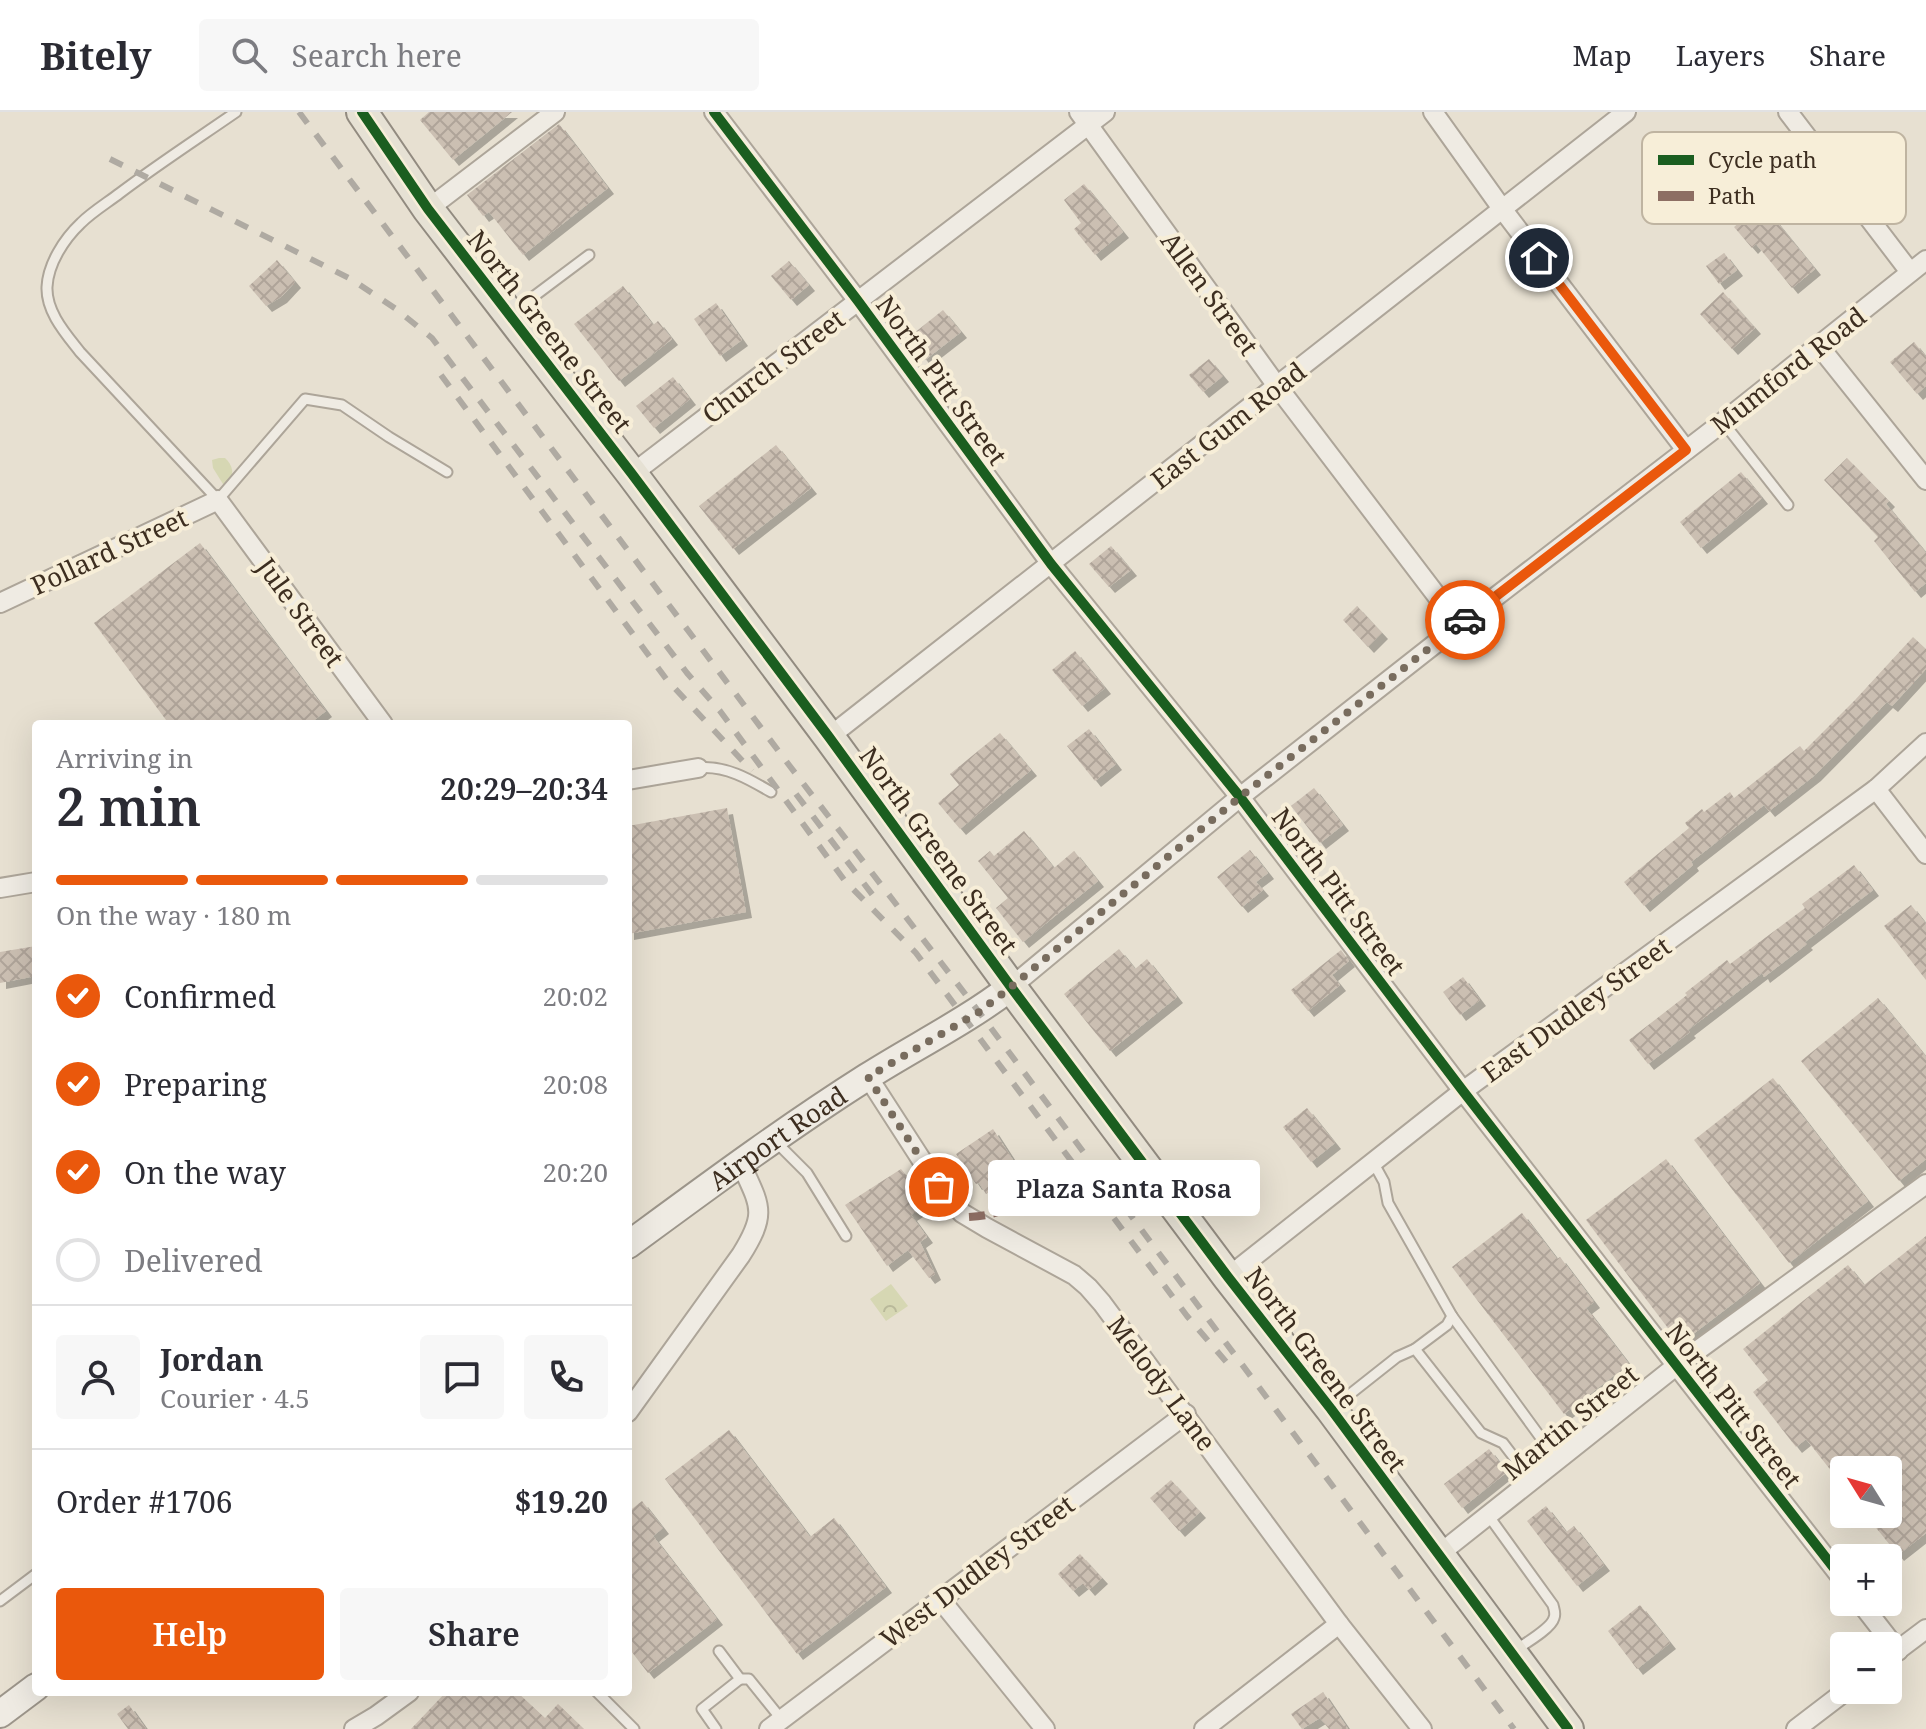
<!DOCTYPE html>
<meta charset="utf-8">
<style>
:root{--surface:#fff;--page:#f7f7f7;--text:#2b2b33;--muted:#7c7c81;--line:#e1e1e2;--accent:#ea580c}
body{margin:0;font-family:"Noto Serif",serif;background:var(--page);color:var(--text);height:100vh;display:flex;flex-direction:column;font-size:30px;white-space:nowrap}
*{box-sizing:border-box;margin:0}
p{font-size:26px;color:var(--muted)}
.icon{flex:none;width:44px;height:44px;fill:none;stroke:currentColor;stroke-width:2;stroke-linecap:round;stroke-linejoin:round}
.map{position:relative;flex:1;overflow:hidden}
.side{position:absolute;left:32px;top:608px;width:600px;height:976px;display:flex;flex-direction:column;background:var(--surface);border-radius:8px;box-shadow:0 8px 32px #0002}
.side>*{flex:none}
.needle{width:52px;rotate:307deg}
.fabs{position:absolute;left:1830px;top:1344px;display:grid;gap:16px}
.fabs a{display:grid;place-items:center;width:72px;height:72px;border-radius:8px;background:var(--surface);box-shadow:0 8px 32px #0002;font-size:40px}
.pin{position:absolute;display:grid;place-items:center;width:68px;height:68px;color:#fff;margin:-34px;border:4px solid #fff;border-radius:50%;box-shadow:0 2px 8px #0007}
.courier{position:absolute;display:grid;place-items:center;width:80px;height:80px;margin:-40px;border:6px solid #ea580c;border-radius:50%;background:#fff;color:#222;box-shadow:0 2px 10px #0007}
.bubble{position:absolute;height:56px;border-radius:8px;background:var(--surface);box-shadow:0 8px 32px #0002;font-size:26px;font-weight:600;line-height:56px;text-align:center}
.head em{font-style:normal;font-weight:600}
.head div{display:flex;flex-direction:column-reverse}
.head{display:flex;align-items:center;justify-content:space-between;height:136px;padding:0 24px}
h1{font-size:52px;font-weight:600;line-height:60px}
.bar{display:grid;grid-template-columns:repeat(4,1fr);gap:12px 8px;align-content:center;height:96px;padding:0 24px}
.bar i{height:10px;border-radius:6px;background:var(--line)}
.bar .active{background:var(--accent)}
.bar p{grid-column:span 4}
.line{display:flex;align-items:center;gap:20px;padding:0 24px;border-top:2px solid var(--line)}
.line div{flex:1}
.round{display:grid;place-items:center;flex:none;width:84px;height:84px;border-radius:8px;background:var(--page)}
ol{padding:0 24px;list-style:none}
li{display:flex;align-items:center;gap:24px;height:88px}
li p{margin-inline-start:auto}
li .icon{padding:8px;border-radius:50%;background:var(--accent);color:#fff;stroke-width:4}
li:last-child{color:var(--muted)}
li i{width:44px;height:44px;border:4px solid var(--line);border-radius:50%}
.cta{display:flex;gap:16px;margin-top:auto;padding:16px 24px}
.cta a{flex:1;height:92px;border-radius:8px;background:var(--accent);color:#fff;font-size:32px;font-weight:600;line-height:92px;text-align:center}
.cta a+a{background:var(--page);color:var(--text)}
header{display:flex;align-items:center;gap:48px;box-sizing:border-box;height:112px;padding:0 40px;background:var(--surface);border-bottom:2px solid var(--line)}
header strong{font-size:38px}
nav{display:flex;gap:44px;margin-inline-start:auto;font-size:28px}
.search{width:560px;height:72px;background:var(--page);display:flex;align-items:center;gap:20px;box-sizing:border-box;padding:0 28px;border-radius:8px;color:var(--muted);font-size:30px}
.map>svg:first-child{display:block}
.green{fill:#d6d7b3}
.forest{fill:url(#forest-crowns)}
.building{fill:url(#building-cross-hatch);filter:url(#shadow)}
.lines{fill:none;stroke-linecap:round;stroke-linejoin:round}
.lane-casing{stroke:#ada599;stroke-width:13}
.street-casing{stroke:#ada599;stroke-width:22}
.secondary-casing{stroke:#9c958a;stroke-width:30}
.primary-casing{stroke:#928b80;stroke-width:34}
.lane{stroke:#efebe3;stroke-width:9}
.street{stroke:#efebe3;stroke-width:18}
.secondary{stroke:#efebe3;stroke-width:26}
.primary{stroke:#e6e1d4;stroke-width:30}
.rail{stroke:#afaaa2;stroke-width:6;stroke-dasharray:14 14;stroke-linecap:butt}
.quiet{stroke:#8d6e63;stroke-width:8;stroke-dasharray:16 8;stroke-linecap:butt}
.cycleway-casing{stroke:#f7eed8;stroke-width:15}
.cycleway{stroke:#1b5e20;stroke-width:10}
.done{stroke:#786c5e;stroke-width:8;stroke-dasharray:0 14.4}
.route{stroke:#ea580c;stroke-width:10}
.labels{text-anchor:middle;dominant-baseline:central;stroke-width:8;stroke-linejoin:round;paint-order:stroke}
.street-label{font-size:26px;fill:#3d2e20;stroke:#f7eed8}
.key{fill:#f7eed8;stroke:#bfb4a1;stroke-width:2}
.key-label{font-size:22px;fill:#3d2e20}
</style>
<header>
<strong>Bitely</strong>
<div class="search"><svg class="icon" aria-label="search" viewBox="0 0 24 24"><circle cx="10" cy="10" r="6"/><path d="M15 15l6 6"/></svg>Search here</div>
<nav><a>Map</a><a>Layers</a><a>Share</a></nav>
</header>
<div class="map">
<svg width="1926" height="1617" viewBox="0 0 1926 1617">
<defs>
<pattern id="forest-crowns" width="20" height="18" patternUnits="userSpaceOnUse" patternTransform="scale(2)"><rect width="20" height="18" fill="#d6d7b3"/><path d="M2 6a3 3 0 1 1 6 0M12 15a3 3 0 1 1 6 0" fill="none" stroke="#b9b99a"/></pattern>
<pattern id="building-cross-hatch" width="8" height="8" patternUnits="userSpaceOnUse" patternTransform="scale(2)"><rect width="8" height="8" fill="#cbbfb2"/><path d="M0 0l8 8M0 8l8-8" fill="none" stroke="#afa499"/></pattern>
<filter id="shadow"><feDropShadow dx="6" dy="6" stdDeviation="0" flood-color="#0004"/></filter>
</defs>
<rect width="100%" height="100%" fill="#e7e0d1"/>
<path class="green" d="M219,346H225C233,353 235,363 228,372H223L213,356L212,348Z"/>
<polygon class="forest" points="891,1172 908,1194 886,1209 870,1187"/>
<g class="building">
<polygon points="429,0 512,0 453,48 420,8"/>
<polygon points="559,12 608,76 523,143 489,100 483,104 467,83"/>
<polygon points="1084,72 1123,120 1095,143 1074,117 1081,111 1064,88"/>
<polygon points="1762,92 1815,157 1792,176 1756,132 1752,136 1734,115"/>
<polygon points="1724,141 1737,158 1719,172 1706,154"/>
<polygon points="277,148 295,170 281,185 266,194 249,174"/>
<polygon points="789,149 809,173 791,188 771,164"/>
<polygon points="623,174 653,213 658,209 672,227 619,269 574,212"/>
<polygon points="1723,180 1755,216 1732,237 1700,202"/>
<polygon points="716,191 742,228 720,244 694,207"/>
<polygon points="943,198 961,220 925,248 908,226"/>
<polygon points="1914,230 1926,245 1926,274 1917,282 1890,250"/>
<polygon points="1209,247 1223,264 1203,280 1189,263"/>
<polygon points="673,265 690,287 654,316 636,294"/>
<polygon points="776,333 811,376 733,437 699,394"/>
<polygon points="1847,346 1889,389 1886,392 1926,441 1926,471 1915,480 1874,429 1878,425 1824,368"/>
<polygon points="1741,360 1762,386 1701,436 1680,410"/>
<polygon points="200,431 326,599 309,612 169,612 94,511"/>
<polygon points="1111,434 1131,458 1109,475 1089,452"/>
<polygon points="1357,494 1382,521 1368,535 1343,508"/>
<polygon points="1913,525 1926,537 1926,557 1892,594 1887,590 1815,663 1769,699 1764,693 1691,750 1693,753 1644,794 1624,770 1689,716 1685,711 1702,697 1704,700 1730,680 1734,686 1800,634 1804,639 1855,588"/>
<polygon points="1075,539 1105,576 1082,594 1052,558"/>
<polygon points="1089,617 1116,652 1095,669 1067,634"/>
<polygon points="1000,621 1031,658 960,717 938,691 959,673 950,662"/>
<polygon points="1314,676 1343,713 1320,731 1291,694"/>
<polygon points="727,696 746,800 628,822 628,714"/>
<polygon points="1024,719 1054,756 1074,739 1098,769 1023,830 996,796 1008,786 978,749 990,739 994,744"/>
<polygon points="1250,738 1268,761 1256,770 1263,778 1242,795 1217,765"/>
<polygon points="1854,753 1873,778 1805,830 1807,832 1764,865 1762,861 1688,918 1690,920 1648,952 1629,928 1687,883 1685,881 1727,848 1730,852 1805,796 1802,792"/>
<polygon points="1911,793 1926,812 1926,868 1884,814"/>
<polygon points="36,834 36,864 0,871 0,840"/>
<polygon points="1119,837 1135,857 1147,847 1177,885 1110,939 1064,882"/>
<polygon points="1341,838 1349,849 1332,863 1340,873 1308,899 1291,878"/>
<polygon points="1463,865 1480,888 1460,903 1443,880"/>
<polygon points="1878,886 1926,945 1926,1047 1899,1069 1801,949"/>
<polygon points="1773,966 1868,1089 1789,1151 1694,1028"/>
<polygon points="1307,996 1335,1031 1311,1050 1283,1015"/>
<polygon points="993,1017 1013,1048 991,1062 999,1073 986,1082 979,1071 976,1072 956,1042"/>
<polygon points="1666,1047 1760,1171 1680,1232 1586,1108"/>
<polygon points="901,1057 920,1080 916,1081 925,1094 911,1103 927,1125 920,1130 935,1162 929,1166 908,1138 887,1154 845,1093"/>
<polygon points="1522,1101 1557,1147 1560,1145 1594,1190 1586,1196 1629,1252 1564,1302 1452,1155"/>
<polygon points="1926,1124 1926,1421 1898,1443 1865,1402 1888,1402 1888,1358 1844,1358 1844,1375 1806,1327 1796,1335 1753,1280 1768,1268 1743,1237 1848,1153 1864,1173"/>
<polygon points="729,1318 810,1425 834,1406 886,1475 797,1542 665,1367"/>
<polygon points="1489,1337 1507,1360 1462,1396 1444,1372"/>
<polygon points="1171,1368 1200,1400 1179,1419 1150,1386"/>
<polygon points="642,1389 663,1416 653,1424 717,1507 648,1561 628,1535 628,1400"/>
<polygon points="1546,1394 1566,1420 1574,1414 1604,1453 1577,1474 1527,1409"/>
<polygon points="1080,1442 1102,1466 1089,1478 1083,1471 1073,1479 1058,1462"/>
<polygon points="1640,1493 1670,1531 1637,1557 1608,1519"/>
<polygon points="446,1580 517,1580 545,1606 558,1592 584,1617 411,1617"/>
<polygon points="1323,1580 1348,1617 1329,1617 1320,1606 1302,1617 1291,1602"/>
<polygon points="129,1593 146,1617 128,1617 117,1602"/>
</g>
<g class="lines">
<defs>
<g id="lane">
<path d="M236,0C197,27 157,53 120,81C107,91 92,100 81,111C64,127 48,152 47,175C46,200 66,222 80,240L218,388L305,287L342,293L389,325L447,360"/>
<polyline points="513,200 589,143"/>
<polyline points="1723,310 1788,393"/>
<path d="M698,656C725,653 749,667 771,680"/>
<polyline points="776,1030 807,1061 846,1124"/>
<polyline points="1373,1050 1384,1070 1388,1091 1452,1204 1447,1213 1415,1237"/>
<polyline points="1452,1204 1557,1348"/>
<polyline points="1335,1294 1397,1245 1415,1237 1481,1321 1503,1331 1532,1369"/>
<path d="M1488,1403L1553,1493C1554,1498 1556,1501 1554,1506C1551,1517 1524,1532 1514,1539"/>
<polyline points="0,1489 36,1462"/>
<polyline points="740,1567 749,1567 782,1608"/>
<polyline points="597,1580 634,1617"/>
<polyline points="716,1617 702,1597 740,1567 719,1539"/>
</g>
<g id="street">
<polyline points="714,0 858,189 1051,452 1240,685 1463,979 1844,1469"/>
<polyline points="1079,0 1277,274 1459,513"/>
<polyline points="1433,0 1503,98 1686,338"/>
<polyline points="1788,0 1910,160"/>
<polyline points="428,97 555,0"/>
<polyline points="1819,234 1926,368"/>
<polyline points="632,362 1105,0"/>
<polyline points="0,491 218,388 383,612"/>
<polyline points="829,625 1626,0"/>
<polyline points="628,668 698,656"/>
<polyline points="1876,677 1926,742"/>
<polyline points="0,776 36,770"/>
<polyline points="1011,875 1240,685 1459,513 1723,310 1926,148"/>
<polyline points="868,965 939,1075 962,1101 987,1116 1074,1163 1088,1175 1102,1191 1339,1512 1422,1617"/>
<polyline points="1228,1165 1463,979 1876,677 1926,631"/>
<path d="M628,1300L741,1143C768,1100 760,1094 740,1050"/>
<polyline points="1438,1443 1676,1254 1926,1072"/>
<polyline points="940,1487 1045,1617"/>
<polyline points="1860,1490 1898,1539"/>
<polyline points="1890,1544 1926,1517"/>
<polyline points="354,1617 376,1604 409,1580"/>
<polyline points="769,1617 1186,1302"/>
<polyline points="1204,1617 1339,1512"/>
<polyline points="1796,1617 1847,1578"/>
</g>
<g id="secondary">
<path id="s1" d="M628,1133C707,1075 785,1017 867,965C916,934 965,910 1011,875"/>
<polyline points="0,1602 36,1575"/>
</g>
<polyline id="primary" points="362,0 428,97 632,362 829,625 1011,875 1228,1165 1331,1297 1568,1617"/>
</defs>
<use href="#lane" class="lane-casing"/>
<use href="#street" class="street-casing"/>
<use href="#secondary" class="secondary-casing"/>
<use href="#primary" class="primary-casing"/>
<use href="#lane" class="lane"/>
<use href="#street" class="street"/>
<use href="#secondary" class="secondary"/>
<use href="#primary" class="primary"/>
<g class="rail">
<polyline points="299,0 789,653 979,900 1514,1617"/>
<polyline points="110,47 351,167 396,197 432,226 687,561 720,599 845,769 916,841 1187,1204 1234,1259"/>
<polyline points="441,263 667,568 752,659"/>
<polyline points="796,682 878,790"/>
</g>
<path class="quiet" d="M969,1105C999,1103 1019,1096 1032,1066"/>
<defs>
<g id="cycleway">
<polyline points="362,0 428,97 632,362 829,625 1011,875 1228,1165 1331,1297 1568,1617"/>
<polyline points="714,0 858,189 1051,452 1240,685 1463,979 1844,1469"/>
</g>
</defs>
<use href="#cycleway" class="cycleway-casing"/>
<use href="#cycleway" class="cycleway"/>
</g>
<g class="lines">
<polyline class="done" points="939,1075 868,965 979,900 1011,875 1240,685 1465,508"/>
<polyline class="route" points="1465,508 1686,338 1539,146"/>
</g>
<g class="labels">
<g class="street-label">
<text transform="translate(1210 181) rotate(54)">Allen Street</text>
<text transform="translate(550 219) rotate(52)">North Greene Street</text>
<text transform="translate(773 254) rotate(-37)">Church Street</text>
<text transform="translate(1788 258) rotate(-38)">Mumford Road</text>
<text transform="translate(942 268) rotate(54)">North Pitt Street</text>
<text transform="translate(1228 313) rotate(-38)">East Gum Road</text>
<text transform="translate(109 439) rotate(-25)">Pollard Street</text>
<text transform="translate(301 500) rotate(54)">Jule Street</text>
<text transform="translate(939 738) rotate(54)">North Greene Street</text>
<text transform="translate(1339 779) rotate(53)">North Pitt Street</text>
<text transform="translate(1576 897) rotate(-36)">East Dudley Street</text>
<text stroke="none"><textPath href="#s1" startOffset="184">Airport Road</textPath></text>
<text transform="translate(1326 1257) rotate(53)">North Greene Street</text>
<text transform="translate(1162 1271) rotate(53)">Melody Lane</text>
<text transform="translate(1734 1293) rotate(52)">North Pitt Street</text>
<text transform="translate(1570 1310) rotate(-39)">Martin Street</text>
<text transform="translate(977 1459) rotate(-37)">West Dudley Street</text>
</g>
</g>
<rect x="1642" y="20" width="264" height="92" rx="12" class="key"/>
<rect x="1658" y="43" width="36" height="10" fill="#1b5e20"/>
<rect x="1658" y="79" width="36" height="10" fill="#8d6e63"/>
<g class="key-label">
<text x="1708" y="56">Cycle path</text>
<text x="1708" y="92">Path</text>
</g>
</svg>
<div class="fabs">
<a><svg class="needle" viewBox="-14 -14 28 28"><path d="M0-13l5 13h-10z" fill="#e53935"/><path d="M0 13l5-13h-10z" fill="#7c7c81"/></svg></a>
<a>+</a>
<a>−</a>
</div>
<div class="pin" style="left:939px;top:1075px;background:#ea580c"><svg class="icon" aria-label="bag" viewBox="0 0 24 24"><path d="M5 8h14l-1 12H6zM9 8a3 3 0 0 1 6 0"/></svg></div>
<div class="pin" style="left:1539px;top:146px;background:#1f2937"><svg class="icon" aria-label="home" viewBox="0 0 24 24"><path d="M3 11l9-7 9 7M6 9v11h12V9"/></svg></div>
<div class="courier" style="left:1465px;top:508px"><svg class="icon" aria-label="car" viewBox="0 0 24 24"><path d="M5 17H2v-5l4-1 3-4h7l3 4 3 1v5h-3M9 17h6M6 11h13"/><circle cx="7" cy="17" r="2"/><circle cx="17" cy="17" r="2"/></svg></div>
<div class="bubble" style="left:988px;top:1048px;width:272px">Plaza Santa Rosa</div>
<section class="side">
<div class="head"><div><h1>2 min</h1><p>Arriving in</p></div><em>20:29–20:34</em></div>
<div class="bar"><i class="active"></i><i class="active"></i><i class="active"></i><i></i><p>On the way · 180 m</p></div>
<ol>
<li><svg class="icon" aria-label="check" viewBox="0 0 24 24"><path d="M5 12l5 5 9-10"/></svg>Confirmed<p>20:02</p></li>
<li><svg class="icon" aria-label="check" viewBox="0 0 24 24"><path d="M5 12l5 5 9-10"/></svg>Preparing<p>20:08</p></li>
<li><svg class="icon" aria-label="check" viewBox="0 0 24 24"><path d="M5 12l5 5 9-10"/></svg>On the way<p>20:20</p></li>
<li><i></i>Delivered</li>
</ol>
<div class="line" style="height:144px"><a class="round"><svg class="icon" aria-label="person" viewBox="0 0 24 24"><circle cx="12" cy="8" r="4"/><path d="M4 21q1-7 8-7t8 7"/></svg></a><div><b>Jordan</b><p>Courier · 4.5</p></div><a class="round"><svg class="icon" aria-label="chat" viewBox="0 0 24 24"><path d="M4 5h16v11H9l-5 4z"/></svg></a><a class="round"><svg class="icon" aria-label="phone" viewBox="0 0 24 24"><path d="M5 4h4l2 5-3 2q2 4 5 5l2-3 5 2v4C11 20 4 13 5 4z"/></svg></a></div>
<div class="line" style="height:104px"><div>Order #1706</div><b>$19.20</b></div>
<div class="cta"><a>Help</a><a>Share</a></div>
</section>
</div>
